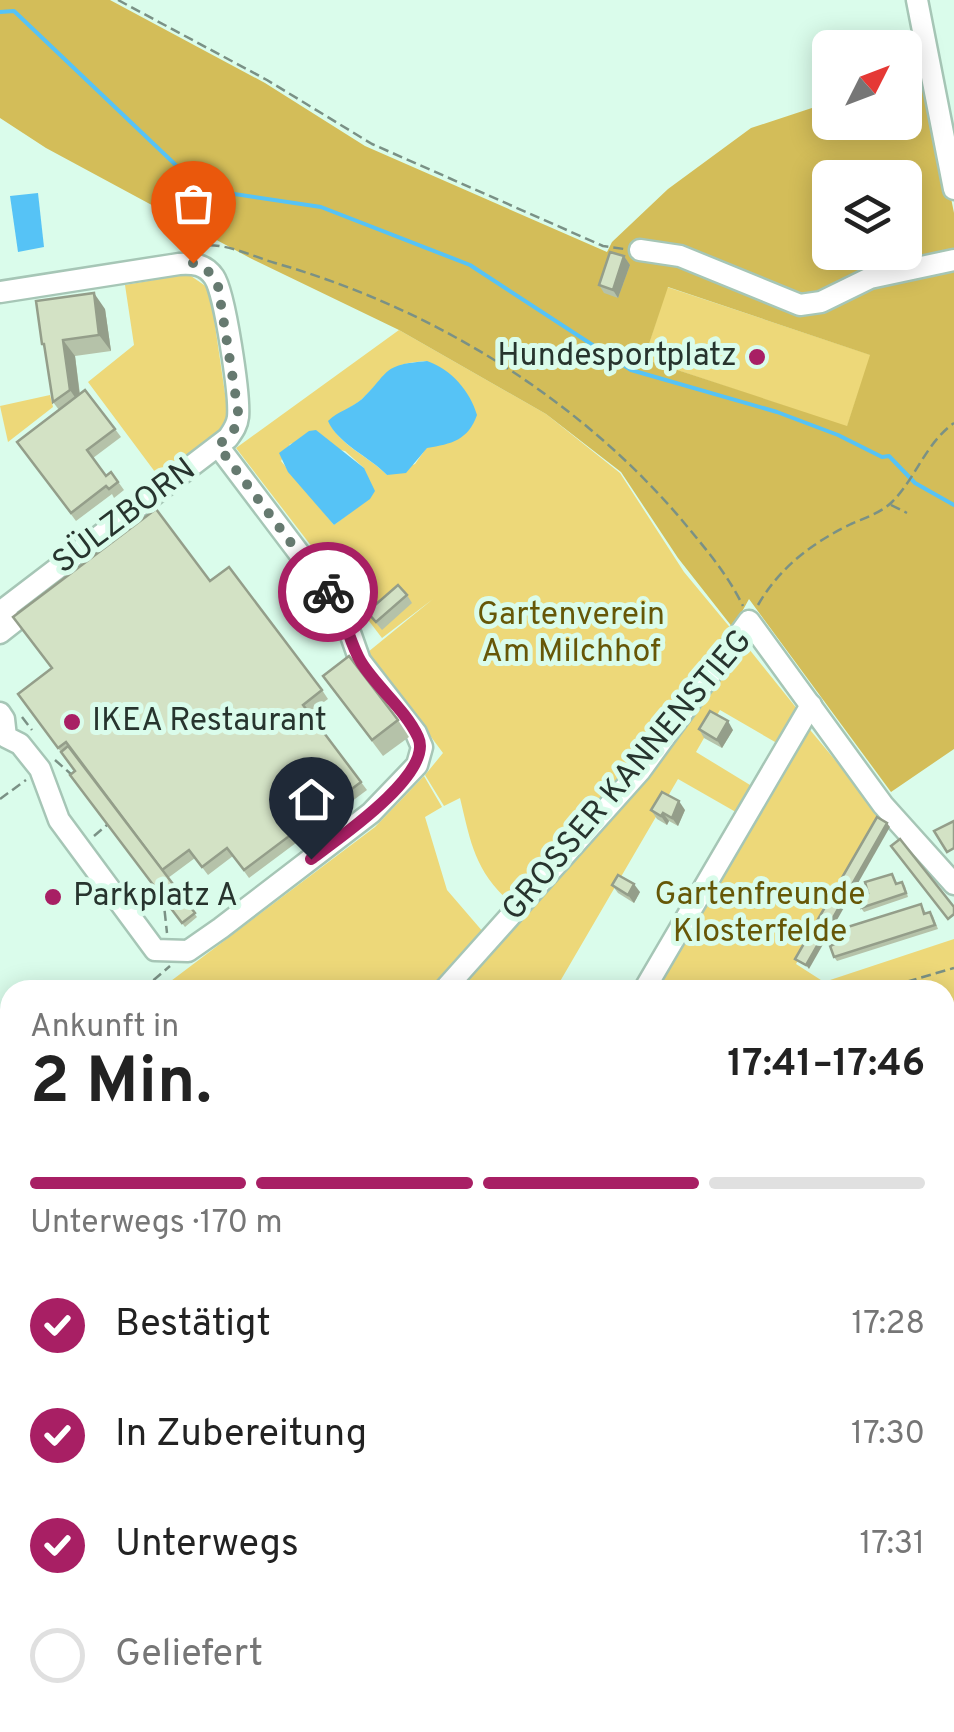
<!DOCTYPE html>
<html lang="de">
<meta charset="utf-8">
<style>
:root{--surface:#fff;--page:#f2f2f2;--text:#222;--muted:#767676;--line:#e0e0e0;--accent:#a81f64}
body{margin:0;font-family:Overpass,sans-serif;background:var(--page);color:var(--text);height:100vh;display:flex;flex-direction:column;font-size:38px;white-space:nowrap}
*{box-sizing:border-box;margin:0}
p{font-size:32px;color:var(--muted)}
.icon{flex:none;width:55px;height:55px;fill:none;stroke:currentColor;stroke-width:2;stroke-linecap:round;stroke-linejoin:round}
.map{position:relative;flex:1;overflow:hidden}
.drawer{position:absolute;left:0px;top:980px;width:955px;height:752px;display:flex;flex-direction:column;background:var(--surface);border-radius:30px 30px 0 0;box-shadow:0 5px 25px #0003}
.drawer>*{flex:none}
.needle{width:65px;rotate:48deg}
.fabs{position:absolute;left:812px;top:30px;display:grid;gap:20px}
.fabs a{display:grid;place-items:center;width:110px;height:110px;border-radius:15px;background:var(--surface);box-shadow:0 5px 25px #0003;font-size:50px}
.pin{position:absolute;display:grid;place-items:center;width:85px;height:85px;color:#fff;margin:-102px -42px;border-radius:50% 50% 50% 0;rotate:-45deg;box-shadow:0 0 10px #0007}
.pin .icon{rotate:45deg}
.courier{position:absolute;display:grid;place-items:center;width:100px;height:100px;margin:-50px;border:8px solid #a81f64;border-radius:50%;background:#fff;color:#222;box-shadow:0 2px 12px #0007}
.overview em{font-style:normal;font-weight:700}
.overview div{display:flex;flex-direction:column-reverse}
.overview{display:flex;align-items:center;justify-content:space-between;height:170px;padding:0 30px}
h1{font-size:65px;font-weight:700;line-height:75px}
.bar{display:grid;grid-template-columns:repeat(4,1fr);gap:15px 10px;align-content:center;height:120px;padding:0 30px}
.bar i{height:12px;border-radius:8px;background:var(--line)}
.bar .on{background:var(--accent)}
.bar p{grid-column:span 4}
ol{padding:0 30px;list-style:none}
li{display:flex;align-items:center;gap:30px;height:110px}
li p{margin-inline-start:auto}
li .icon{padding:10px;border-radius:50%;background:var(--accent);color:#fff;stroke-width:4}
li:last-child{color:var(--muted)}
li i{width:55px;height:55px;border:5px solid var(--line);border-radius:50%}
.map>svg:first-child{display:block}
.green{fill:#edd879;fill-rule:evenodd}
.forest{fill:#d3bd59;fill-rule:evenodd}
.water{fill:#56c3f6}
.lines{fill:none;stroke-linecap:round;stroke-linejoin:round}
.stream{stroke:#56c3f6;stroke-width:4}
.minor-casing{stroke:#a6c6b6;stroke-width:25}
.major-casing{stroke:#a6c6b6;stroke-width:30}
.path{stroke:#7a9185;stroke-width:2.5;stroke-dasharray:10 5;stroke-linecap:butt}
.minor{stroke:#fff;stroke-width:20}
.major{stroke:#fff;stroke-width:25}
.wall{fill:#b5c2a9}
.shaded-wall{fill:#949e8a}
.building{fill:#d3e2c5;stroke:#949e8a;stroke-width:2.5}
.done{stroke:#667a70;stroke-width:10;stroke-dasharray:0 18}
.route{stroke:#a81f64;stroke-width:12}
.poi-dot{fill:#a81f64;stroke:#dafceb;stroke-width:4}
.labels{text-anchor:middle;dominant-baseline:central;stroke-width:10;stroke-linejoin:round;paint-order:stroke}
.poi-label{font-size:32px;fill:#27342e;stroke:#dafceb;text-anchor:start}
.street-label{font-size:32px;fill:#27342e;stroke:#dafceb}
.park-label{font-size:32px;fill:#665707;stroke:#dafceb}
</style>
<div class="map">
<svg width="954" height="1732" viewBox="0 0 954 1732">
<rect width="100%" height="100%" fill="#dafceb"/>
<g class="green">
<path d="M188,274L207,287L211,298L228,414C221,441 179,460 158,476L88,382L134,345L125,285Z"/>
<polygon points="667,287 871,355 847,427 644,359"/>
<path d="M399,330L546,414L620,473L684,572L733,631L659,734L511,903C475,871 471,844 460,798L444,806L425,775L443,753L368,652L433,599L382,638L236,448ZM427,361V447L415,464L387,475C370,457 337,444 329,421C339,413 353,407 362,399C388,374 388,363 427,361ZM299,442L345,451L364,468L356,508L334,525L281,461L290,444Z"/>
<polygon points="50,395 53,407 8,442 0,406"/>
<path d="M745,644L802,715L782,746L720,710L696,752L755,788L741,815L678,779L555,990H457C559,879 661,769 745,644Z"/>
<polygon points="806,725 879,813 796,964 824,982 954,939 954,1005 945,1007 945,990 653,990"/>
<polygon points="424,776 442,807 425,817 447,890 484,933 433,990 159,990 375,827"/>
</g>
<path class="forest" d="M0,0H110L265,83L365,146L607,252L612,242L668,189L751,128L830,102V122H905V77L926,73L954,213V749L891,792L749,599L733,628L678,558L621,472L546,414L399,330L250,258L46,148L0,118ZM830,178H905V252H830ZM668,287L870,355L847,426L644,359Z"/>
<g class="water">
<polygon points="38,193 44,247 18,252 10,196"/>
<path d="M427,361C451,369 470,391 477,415C468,440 452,444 427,448L406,473L387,475C370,457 338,444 328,421C338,411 352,408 362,399C391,371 381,365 427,361Z"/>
<polygon points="316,430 364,468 375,491 370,499 334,525 288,472 279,453 309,431"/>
</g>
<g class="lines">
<polyline class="stream" points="0,12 14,11 201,189 321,207 470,265 631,370 777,412 838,435 882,457 889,456 915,483 954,505"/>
<defs>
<g id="minor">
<polyline points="917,0 954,189"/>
<polyline points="640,250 680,256 800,305 821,302 870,278 954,260"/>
<path d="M0,292L179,264C193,263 205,264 214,277C225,293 240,396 238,417C237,426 233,431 228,438L0,612"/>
<polyline points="0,633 14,622"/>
<polyline points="0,713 4,719 6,737 20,744 40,769 59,820 155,950 188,951 221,928 371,813 417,765 422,747 416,733 360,661 342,610 218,446"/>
<polyline points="444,990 640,771 749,621 883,805 954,884"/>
<polyline points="644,990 811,705"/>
<polyline points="945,1201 954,1204"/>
<polyline points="945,1285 954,1268"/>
<polyline points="0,1493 10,1484"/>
<polyline points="0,1575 10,1584"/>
<polyline points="141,1722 149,1732"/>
<polyline points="450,1722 459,1732"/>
<polyline points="527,1732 533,1722"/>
<polyline points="730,1732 735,1722"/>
</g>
<g id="major">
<polyline points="0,1413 10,1425"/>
<polyline points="0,1438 10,1450"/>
<polyline points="263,1722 271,1732"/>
</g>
</defs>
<use href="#minor" class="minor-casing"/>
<use href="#major" class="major-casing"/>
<g class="path">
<polyline points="118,0 267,80 372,144 603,246 624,249"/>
<path d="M195,248C216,238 254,257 275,263C430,307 577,397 681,519C704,547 727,573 743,606"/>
<polyline points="891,505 907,513"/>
<path d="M758,605C780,567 812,543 851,524C864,518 881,513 892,502C916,478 925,444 954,423"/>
<polyline points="22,717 32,730"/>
<polyline points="55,760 72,775"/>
<polyline points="0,799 26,780"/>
<polyline points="94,836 107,825"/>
<polyline points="163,896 167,933"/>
<polyline points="142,990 170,966"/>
<polyline points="878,990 954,968"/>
<polyline points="0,1096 10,1089"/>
<polyline points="0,1329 6,1310"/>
<polyline points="0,1606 10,1610"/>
<polyline points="0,1664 10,1676"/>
<polyline points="52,1722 54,1732"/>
<polyline points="101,1722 109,1731"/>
<polyline points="110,1732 121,1722"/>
<polyline points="496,1732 501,1722"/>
<polyline points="949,1732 954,1720"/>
</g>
<use href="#minor" class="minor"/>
<use href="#major" class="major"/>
</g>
<g class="wall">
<polygon points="624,256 630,265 618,298 604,293 599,285"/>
<polygon points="105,309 111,351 75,356 80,394 115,429 121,437 93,458 106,476 111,472 124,490 114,498 112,494 76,521 17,442 59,410 53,402 45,349 42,344"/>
<polygon points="210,581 322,690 328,699 309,713 367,790 249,878 233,856 208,875 195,858 168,878 197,917 185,927 73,779 75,771 18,694"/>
<polygon points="407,595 412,603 382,630 367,612"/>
<polygon points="335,692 398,720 409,737 383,756"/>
<polygon points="699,729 733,730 722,748 704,738"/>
<polygon points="651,810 685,810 678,826 669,821 667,825 657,819"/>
<polygon points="892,874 897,883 902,882 905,886 908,897 864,912 861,908 868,893"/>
<polygon points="612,885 640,892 634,903 618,893"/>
<polygon points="921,904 926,913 930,912 933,916 938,929 837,961 834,957"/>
<polygon points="954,1055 954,1072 945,1075 945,1058"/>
<polygon points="945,1156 954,1160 954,1192 945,1187"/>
<polygon points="946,1397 954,1400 954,1418 945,1412"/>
<polygon points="945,1451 954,1455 954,1485 945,1481"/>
<polygon points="0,1605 10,1616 10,1664 0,1653"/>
<polygon points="954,1642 954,1665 945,1661 945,1644"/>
<polygon points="771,1722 798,1722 794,1732 788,1732 773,1726"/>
</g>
<g class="shaded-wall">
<polygon points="624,256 630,265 618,298 613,290"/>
<polygon points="94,293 105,309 111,351 99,335"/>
<polygon points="63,340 75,356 81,406 70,390"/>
<polygon points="728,721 733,730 722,748 717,740"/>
<polygon points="679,801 685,810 678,826 672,818"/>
<polygon points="663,813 669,821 667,825 661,816"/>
<polygon points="887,823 890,827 809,969 806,965"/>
<polygon points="634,884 640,892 634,903 628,895"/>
<polygon points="954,1464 954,1485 948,1477"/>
<polygon points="952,1493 954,1495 954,1510 949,1521 945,1514 945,1509"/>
<polygon points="952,1674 954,1677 954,1690 951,1697 945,1689"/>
<polygon points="562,1722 572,1722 569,1729 571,1732 566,1732 561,1724"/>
<polygon points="788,1722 798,1722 794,1732 791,1732 787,1726"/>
</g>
<g class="building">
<polygon points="610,252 624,256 613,290 599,285"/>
<polygon points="94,293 99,335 63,340 70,390 53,402 44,344 42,344 36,301"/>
<polygon points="85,390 115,429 87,450 106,476 111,472 118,482 109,489 106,486 71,513 17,442"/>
<polygon points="156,509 210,581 229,567 322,690 303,705 361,782 244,870 227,848 202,867 189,850 162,870 66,742 58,748 18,694 52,668 13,617"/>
<polygon points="398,585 407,595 376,622 367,612"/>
<polygon points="349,656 398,720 372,740 323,676"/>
<polygon points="710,711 728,721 717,740 699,729"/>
<polygon points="68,746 195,913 182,923 70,775 75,771 61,752"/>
<polygon points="662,792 679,801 672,818 663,813 661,816 651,810"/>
<polygon points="877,817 887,823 806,965 795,959"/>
<polygon points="954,821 954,848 947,852 934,831"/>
<polygon points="900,839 954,907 954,914 948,919 891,846"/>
<polygon points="892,874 896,884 902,882 906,893 861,908 857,896 868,893 865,882"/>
<polygon points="618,875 634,884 628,895 612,885"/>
<polygon points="921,904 924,914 930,912 935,925 834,957 830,946 837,943 838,930"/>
<polygon points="945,1027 950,1043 945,1045"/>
<polygon points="954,1055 954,1067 945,1069 945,1058"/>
<polygon points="946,1155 954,1160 954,1178 950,1185 945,1182"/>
<polygon points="946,1397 954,1400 954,1409 945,1407"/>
<polygon points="945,1451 954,1455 954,1464 948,1477 945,1476"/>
<polygon points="945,1490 952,1493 945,1509"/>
<polygon points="0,1605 10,1616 10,1659 0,1648"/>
<polygon points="947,1639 954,1642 954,1660 945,1656 945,1644"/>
<polygon points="945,1671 952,1674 945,1689"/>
<polygon points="57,1722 95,1722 103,1732 66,1732"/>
<polygon points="423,1722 427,1722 436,1732 412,1732"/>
<polygon points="540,1722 562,1722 561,1724 568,1728 566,1732 549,1732 538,1726"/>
<polygon points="678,1722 683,1722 691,1726 688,1732 674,1732"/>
<polygon points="750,1722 760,1726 758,1732 746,1732"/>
</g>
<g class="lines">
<polyline class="done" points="193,263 208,271 218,286 238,411 234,430 218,446 328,592"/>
<path class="route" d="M311,859C338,839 435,773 418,737C405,709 377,688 361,662C347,638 347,616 328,592"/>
</g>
<g class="poi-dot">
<circle cx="757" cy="357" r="10"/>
<circle cx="72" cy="722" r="10"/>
<circle cx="53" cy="897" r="10"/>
</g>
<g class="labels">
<g class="poi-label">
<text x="737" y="357" text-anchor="end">Hundesportplatz</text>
<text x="92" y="722">IKEA Restaurant</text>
<text x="73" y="897">Parkplatz A</text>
</g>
<g class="street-label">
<text transform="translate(125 517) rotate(-37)">SÜLZBORN</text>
<text transform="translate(628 776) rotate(-50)">GROSSER KANNENSTIEG</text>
</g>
<g class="park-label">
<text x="571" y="616">Gartenverein<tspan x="571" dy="37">Am Milchhof</tspan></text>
<text x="760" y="896">Gartenfreunde<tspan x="760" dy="37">Klosterfelde</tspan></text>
</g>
</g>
</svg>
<div class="fabs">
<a><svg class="needle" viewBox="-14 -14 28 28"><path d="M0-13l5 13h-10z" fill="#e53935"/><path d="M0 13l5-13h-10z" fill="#767676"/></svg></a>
<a><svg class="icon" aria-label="layers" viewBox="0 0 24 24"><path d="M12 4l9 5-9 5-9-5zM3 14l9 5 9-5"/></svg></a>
</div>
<div class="pin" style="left:193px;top:263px;background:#ea580c"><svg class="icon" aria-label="bag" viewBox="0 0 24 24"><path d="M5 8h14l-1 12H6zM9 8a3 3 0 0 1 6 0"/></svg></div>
<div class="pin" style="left:311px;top:859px;background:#1f2937"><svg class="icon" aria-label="home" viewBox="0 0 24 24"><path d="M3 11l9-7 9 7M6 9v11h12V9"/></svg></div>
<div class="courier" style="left:328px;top:592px"><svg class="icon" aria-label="bike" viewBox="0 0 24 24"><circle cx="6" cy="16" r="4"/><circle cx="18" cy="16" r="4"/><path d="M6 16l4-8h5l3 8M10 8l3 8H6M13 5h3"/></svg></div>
<section class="drawer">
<div class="overview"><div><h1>2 Min.</h1><p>Ankunft in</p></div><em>17:41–17:46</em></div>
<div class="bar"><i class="on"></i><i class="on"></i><i class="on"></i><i></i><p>Unterwegs · 170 m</p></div>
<ol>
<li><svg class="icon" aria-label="check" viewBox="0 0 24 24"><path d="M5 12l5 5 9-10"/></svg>Bestätigt<p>17:28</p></li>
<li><svg class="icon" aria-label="check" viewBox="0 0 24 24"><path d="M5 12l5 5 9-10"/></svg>In Zubereitung<p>17:30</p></li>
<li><svg class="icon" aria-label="check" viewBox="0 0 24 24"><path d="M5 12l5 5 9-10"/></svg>Unterwegs<p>17:31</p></li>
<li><i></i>Geliefert</li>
</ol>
</section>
</div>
